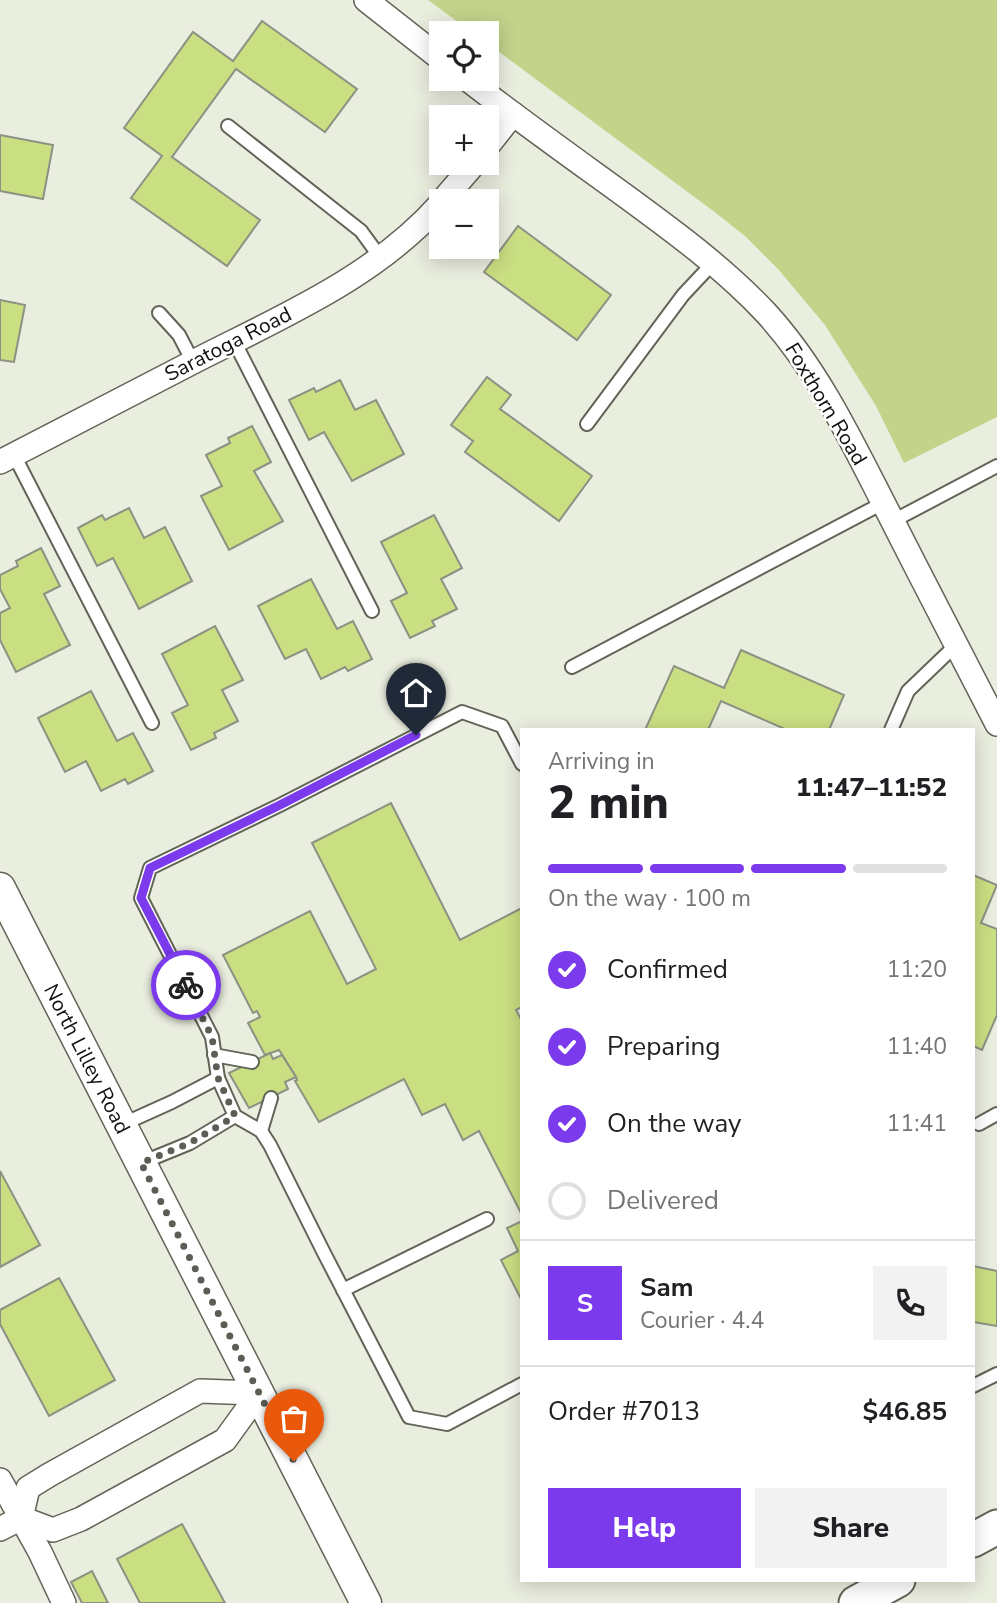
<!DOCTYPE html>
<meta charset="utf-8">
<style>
:root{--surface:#fff;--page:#f2f2f2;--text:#202124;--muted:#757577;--line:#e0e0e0;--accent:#7c3aed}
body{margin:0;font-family:"Nunito Sans",sans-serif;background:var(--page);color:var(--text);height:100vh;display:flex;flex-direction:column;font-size:26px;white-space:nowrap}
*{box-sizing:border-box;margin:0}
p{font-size:23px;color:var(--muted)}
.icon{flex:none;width:38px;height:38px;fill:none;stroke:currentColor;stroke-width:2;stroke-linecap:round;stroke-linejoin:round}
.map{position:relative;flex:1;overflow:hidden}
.drawer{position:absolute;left:520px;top:728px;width:455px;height:854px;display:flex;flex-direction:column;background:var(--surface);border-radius:0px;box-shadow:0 4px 18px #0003}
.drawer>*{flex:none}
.controls{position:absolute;left:429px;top:21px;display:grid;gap:14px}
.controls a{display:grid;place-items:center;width:70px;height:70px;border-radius:0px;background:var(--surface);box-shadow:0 4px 18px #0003;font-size:35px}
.pin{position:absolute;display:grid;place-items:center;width:60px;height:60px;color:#fff;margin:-72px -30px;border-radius:50% 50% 50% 0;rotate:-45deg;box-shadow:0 0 7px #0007}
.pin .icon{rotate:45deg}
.courier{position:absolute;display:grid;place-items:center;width:70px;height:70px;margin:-35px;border:5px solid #7c3aed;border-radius:50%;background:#fff;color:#222;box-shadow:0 2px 9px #0007}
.overview em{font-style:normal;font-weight:800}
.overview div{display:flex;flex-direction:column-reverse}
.overview{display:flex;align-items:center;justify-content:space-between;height:119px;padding:0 28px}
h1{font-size:46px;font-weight:800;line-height:52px}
.bar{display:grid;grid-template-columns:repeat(4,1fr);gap:10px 7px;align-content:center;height:84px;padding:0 28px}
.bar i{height:9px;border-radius:5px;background:var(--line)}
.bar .on{background:var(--accent)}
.bar p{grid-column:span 4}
.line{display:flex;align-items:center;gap:18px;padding:0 28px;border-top:2px solid var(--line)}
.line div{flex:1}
.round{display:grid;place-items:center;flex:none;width:74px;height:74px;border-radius:0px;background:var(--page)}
ol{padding:0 28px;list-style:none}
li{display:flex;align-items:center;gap:21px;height:77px}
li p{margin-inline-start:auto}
li .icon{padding:7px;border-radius:50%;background:var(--accent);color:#fff;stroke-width:4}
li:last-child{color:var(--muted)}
li i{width:38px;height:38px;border:4px solid var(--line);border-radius:50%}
.action{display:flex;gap:14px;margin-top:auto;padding:14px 28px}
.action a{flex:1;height:80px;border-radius:0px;background:var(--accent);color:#fff;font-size:28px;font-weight:800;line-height:80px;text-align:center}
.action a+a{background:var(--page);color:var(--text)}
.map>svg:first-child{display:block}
.green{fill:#c3d38a}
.building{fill:#cade82;stroke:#8d9183;stroke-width:2}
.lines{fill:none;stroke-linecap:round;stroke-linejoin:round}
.service-casing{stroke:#616557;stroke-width:16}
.minor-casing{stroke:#616557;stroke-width:26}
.tertiary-casing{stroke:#616557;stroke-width:33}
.secondary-casing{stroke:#616557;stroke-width:37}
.service{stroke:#fff;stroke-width:12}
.minor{stroke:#fff;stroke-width:23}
.tertiary{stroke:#fff;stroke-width:30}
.secondary{stroke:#fff;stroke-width:33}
.done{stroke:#5c5e56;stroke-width:7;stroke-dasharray:0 12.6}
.route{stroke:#7c3aed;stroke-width:9}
.labels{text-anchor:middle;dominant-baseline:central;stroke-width:5;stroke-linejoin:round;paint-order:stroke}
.street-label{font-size:21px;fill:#0f110c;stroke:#fff}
</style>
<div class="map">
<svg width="997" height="1603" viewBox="0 0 997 1603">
<rect width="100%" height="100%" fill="#eaeedf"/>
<polygon class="green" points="428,0 997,0 997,417 904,463 876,406 825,325 778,269 745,236 712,210 487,43 486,33 473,33"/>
<g class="building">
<polygon points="262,21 357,89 325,132 236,69 172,157 260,220 227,266 131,198 162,156 124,128 193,32 233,61"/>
<polygon points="0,135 53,145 43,199 0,191"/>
<polygon points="518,226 611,295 577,340 484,272"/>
<polygon points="0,300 25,305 14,362 0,360"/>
<polygon points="487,377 511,395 500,409 592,476 559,521 465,452 473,441 451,425"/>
<polygon points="340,380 355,410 376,400 404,454 352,481 324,432 309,440 289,400 314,388 316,392"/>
<polygon points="252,426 271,462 254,471 283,521 229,550 201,496 222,486 206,455 230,443 228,438"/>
<polygon points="129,508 144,538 165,527 192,581 139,609 113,558 97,566 78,528 102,515 105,520"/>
<polygon points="434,515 462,568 441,579 457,609 432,621 435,626 410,638 391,601 407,593 381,542"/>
<polygon points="41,548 60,586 44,594 70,645 16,672 0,640 0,613 10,608 0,589 0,575 18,566 16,561"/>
<polygon points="311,579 337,629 353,621 372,659 348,671 345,667 321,679 306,649 285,659 258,606"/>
<polygon points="215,626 243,680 222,690 238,721 214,733 216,738 191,750 172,713 188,705 162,654"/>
<polygon points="741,650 844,695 829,730 787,730 721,701 708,730 645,730 674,666 724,688"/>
<polygon points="91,691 117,741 133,733 153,771 128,784 125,779 101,791 86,761 65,772 38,718"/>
<polygon points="391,803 460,940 522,908 522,1007 516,1010 522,1021 522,1215 479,1131 463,1140 445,1104 422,1115 404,1079 319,1122 295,1081 297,1080 296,1077 279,1050 265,1055 248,1023 260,1017 257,1011 253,1013 223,955 310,911 347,984 376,969 312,843"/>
<polygon points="973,875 997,885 981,923 997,929 997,1015 982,1050 973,1046"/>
<polygon points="270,1053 273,1059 282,1055 296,1077 285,1082 288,1089 249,1108 229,1073"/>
<polygon points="0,1171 40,1245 0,1267"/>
<polygon points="522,1221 522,1301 501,1260 518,1251 507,1228"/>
<polygon points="973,1266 997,1271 997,1326 973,1322"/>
<polygon points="59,1278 115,1380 49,1416 0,1324 0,1310"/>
<polygon points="182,1524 225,1603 140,1603 117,1559"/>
<polygon points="92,1571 108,1603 82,1603 71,1582"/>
</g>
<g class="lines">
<defs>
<g id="service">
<polyline points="228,126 361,231 380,257"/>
<polyline points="159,313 179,335 193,362"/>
<polyline points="234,341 372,611"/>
<polyline points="587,424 683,295 713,263"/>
<polyline points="14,455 152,723"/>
<polyline points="893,521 997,466"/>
<polyline points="572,667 883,503"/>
<polyline points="891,730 908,691 956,645"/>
<polyline points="522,764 502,726 462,712 280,805 150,868 141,898 212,1037 218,1078 235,1116 261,1131 270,1145 324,1253 409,1417 447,1424 522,1384"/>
<polyline points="214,1055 252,1062"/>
<polyline points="979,1124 997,1114"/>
<polyline points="121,1125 172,1102 218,1078"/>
<polyline points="261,1131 271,1098"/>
<polyline points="141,1163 190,1143 235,1116"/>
<polyline points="343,1290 487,1219"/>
<polyline points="973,1386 997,1374"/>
</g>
<g id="minor">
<polyline points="366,0 441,59"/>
<path d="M467,79C517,118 569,155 620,192C672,230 723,267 767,314C819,371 853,444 888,512C924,583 961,654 997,724"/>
<polyline points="486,148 513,114"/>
<polyline points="442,201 475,163"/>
<path d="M0,462C65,429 130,394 195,361C281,317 376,277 441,203"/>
<polyline points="0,1480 40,1552 64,1603"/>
<polyline points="21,1518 53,1530 81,1519 225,1440 259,1393"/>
<polyline points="0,1529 21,1518 28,1488 49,1475 200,1391 259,1393"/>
</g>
<polyline id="tertiary" points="0,888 366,1603"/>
<g id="secondary">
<polyline points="973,1540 997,1527"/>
<polyline points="856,1603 898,1580"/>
</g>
</defs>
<use href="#service" class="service-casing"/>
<use href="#minor" class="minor-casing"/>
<use href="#tertiary" class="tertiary-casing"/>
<use href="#secondary" class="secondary-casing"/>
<use href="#service" class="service"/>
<use href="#minor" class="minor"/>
<use href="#tertiary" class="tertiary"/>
<use href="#secondary" class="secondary"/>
</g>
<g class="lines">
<polyline class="done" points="186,985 212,1037 218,1078 235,1116 190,1143 141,1163 294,1461"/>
<polyline class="route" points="186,985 141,898 150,868 280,805 416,735"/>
</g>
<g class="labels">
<g class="street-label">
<text transform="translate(228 344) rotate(-27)">Saratoga Road</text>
<text transform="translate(826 404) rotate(59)">Foxthorn Road</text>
<text transform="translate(87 1059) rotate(63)">North Lilley Road</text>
</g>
</g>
</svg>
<div class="controls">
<a><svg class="icon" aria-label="locate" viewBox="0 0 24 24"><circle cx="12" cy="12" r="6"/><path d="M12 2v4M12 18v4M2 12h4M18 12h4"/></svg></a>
<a>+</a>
<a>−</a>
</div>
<div class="pin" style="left:294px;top:1461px;background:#ea580c"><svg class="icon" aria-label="bag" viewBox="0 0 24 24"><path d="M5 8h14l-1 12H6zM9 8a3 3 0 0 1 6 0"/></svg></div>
<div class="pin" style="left:416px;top:735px;background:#1f2937"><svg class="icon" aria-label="home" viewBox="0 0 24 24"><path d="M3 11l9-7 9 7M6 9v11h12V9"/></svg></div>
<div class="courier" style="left:186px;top:985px"><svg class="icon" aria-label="bike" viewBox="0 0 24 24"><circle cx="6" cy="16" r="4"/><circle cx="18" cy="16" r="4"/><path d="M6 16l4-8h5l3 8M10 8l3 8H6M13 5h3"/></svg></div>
<section class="drawer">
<div class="overview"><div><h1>2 min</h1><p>Arriving in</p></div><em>11:47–11:52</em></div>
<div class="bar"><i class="on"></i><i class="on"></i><i class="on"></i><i></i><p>On the way · 100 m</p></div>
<ol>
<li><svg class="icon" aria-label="check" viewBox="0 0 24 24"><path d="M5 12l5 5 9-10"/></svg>Confirmed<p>11:20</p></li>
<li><svg class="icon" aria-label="check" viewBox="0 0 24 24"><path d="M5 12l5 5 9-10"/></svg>Preparing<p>11:40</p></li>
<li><svg class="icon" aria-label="check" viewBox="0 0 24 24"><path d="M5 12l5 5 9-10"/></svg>On the way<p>11:41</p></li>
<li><i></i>Delivered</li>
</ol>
<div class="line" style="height:126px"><b class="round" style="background:var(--accent);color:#fff">S</b><div><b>Sam</b><p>Courier · 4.4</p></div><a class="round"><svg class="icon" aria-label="phone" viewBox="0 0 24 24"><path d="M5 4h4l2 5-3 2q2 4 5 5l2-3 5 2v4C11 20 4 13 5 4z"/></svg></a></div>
<div class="line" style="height:91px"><div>Order #7013</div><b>$46.85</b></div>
<div class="action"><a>Help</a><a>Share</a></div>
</section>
</div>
